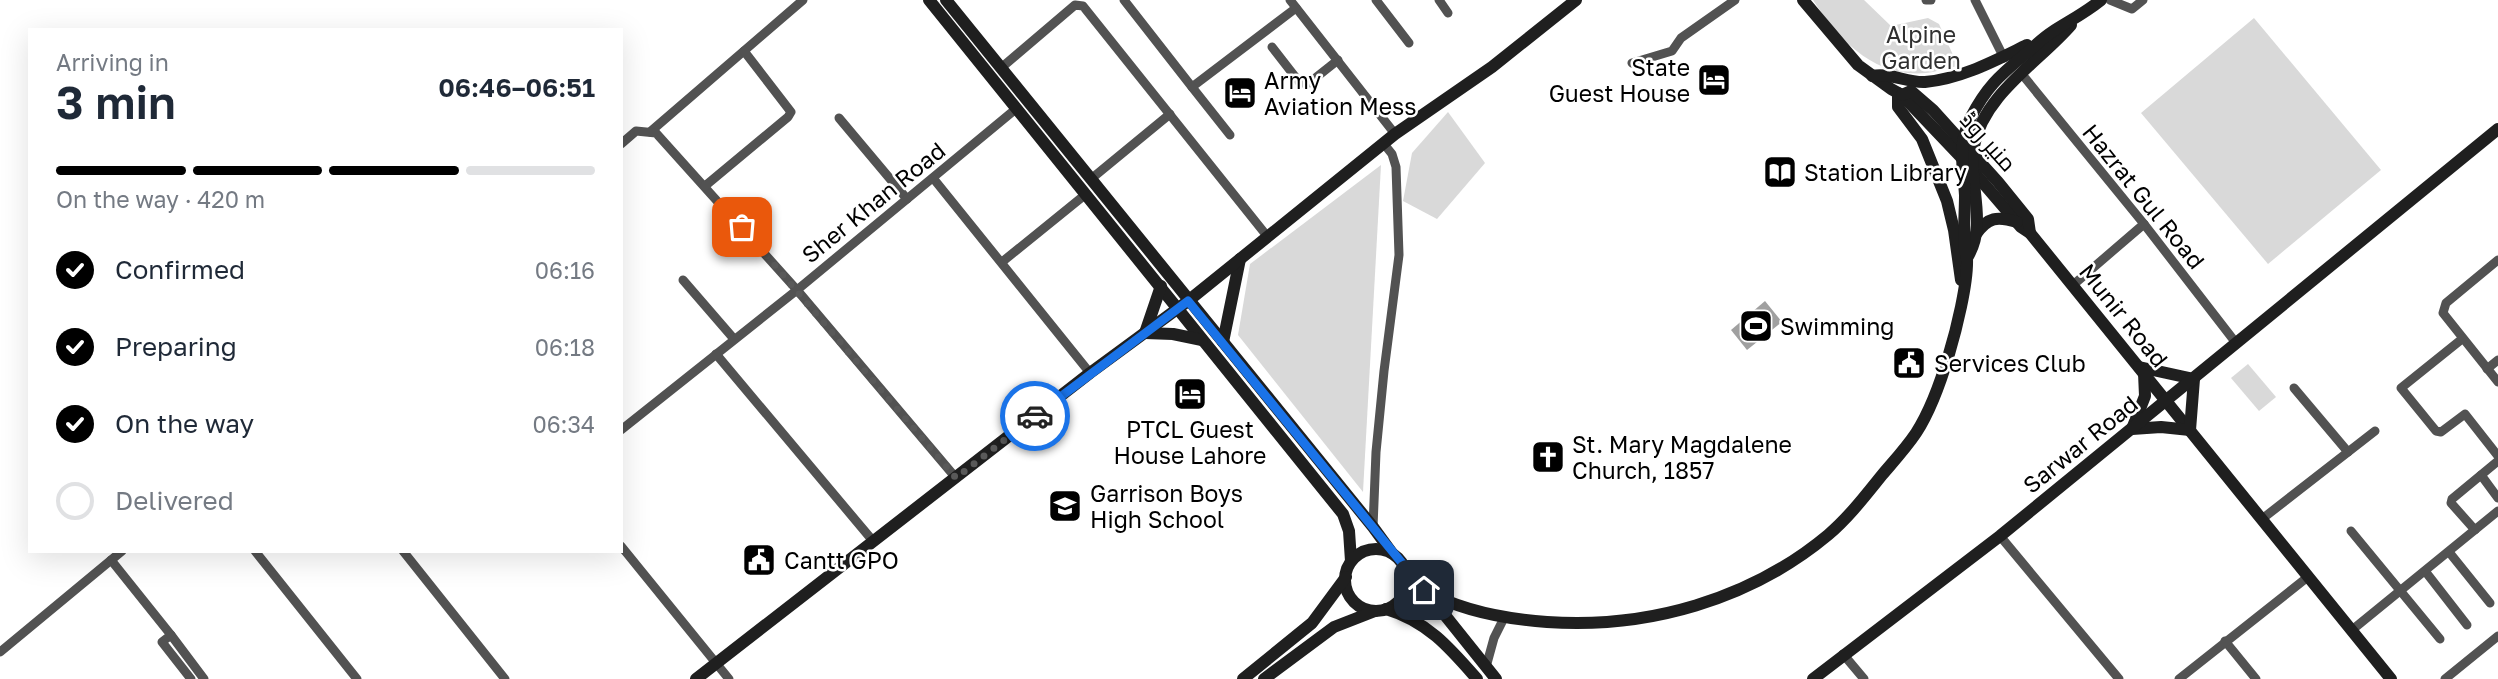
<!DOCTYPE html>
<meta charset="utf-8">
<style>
:root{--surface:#fff;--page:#f2f2f3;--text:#1f2937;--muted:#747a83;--line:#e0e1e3;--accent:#000}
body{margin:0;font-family:"Golos Text",Cairo,sans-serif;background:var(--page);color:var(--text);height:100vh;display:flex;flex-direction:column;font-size:26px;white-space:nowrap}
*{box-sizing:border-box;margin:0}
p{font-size:23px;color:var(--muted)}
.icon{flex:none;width:38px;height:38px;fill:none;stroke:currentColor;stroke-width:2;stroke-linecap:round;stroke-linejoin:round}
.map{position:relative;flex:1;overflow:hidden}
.side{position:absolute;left:28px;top:28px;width:595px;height:525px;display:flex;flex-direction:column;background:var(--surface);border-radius:0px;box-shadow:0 7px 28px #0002}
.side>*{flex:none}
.pin{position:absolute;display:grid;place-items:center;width:60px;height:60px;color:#fff;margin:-30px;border-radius:14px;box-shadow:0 4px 10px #0006}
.courier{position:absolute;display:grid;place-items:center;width:70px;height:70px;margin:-35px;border:5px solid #1a73e8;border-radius:50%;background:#fff;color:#222;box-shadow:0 2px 9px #0007}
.head em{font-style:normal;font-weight:600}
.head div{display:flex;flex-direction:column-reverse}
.head{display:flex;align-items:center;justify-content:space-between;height:119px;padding:0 28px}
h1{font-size:46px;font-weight:600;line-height:52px}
.bar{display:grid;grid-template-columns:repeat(4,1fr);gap:10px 7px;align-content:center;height:84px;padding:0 28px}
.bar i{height:9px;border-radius:5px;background:var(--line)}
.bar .on{background:var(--accent)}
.bar p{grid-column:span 4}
ol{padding:0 28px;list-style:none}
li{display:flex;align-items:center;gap:21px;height:77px}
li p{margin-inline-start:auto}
li .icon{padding:7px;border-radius:50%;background:var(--accent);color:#fff;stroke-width:4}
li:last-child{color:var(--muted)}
li i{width:38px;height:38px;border:4px solid var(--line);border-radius:50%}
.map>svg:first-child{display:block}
.green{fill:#d9d9d9}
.water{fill:#a0a0a0}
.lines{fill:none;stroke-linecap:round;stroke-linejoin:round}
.street{stroke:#525252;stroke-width:9}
.secondary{stroke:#1f1f1f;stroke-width:12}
.done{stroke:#595959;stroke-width:7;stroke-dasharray:0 12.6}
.route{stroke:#1a73e8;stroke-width:9}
.labels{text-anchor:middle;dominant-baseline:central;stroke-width:5;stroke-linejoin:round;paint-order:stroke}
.park-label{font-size:23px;fill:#303030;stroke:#fff}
.poi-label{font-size:23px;fill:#000;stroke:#fff;text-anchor:start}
.street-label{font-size:23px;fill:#000;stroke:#fff}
</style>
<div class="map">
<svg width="2498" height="679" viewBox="0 0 2498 679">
<rect width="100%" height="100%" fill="#fff"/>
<g class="green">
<path d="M1813,0H1864L1891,26L1928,18L1939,24L1958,66C1948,68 1936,72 1926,73C1874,78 1839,40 1813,0Z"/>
<polygon points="2254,18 2381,170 2268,264 2141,113"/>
<polygon points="1448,112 1485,163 1437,219 1403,201 1412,153"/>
<polygon points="1381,165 1363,492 1238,335 1250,264"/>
<polygon points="2248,364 2276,397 2259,411 2231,378"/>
</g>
<polygon class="water" points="1765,301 1782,322 1747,350 1731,330"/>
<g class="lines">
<g class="street">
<polyline points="1124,0 1192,87 1296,8"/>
<polyline points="1290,0 1395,134"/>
<polyline points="1376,0 1409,43"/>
<polyline points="1439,0 1448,13"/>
<polyline points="1926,0 1931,0"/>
<polyline points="1975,0 2004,58"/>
<polyline points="2110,0 2132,9 2143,0"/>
<polyline points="1272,47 1300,83 1309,83 1338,60"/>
<polyline points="1632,63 1672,51 1681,38 1735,0"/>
<polyline points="1001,68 1075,5 1083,6 1267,236"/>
<polyline points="2021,73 2144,224 2236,343"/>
<polyline points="1192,87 1230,135"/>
<polyline points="839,118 907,199"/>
<polyline points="650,132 803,0"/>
<polyline points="621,144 636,131 656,133 797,290 956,478"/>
<polyline points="933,178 1090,373"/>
<polyline points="1091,179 1170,114"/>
<polyline points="705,186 788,117 791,112 744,51"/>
<polyline points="2498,260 2446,303 2443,313 2498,382"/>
<polyline points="1002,262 1086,194"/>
<polyline points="683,280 734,339"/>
<polyline points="2073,285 2144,224"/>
<polyline points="2462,339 2401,388 2436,431 2441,432 2465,414 2498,456"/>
<polyline points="716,354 873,541"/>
<polyline points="2487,369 2498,360"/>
<polyline points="2294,388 2348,452"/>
<polyline points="621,430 797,290 1017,108"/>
<polyline points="2481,475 2498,498"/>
<polyline points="2262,519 2375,431"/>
<polyline points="1373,527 1376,452 1384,371 1399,255 1396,167 1392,154 1384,144"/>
<polyline points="2475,530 2451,503 2452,499 2498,461"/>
<polyline points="2351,531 2440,639"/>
<polyline points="2000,536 2119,679"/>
<polyline points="621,546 729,679"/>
<polyline points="255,551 357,679"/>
<polyline points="403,551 505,679"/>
<polyline points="2449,552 2490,603"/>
<polyline points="111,560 171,635 162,642 191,679"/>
<polyline points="2425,571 2467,625"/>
<polyline points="2352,630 2498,511"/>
<polyline points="171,635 204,679"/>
<polyline points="2225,641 2256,679"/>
<polyline points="0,652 122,551"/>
<polyline points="1843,654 1864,679"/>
<polyline points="1486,667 1494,638 1505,616"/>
<polyline points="2179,679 2309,576"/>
<polyline points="2445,679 2498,636"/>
</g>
<g class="secondary">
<polyline points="929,0 1343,514 1349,531 1351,561"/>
<polyline points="946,0 1373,527 1392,553"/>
<polyline points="1803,0 1858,65 1891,89 1902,95 1960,156 2021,227 2030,233 2391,679"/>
<path d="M1872,76C1889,72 1907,83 1925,82C1961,79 1996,60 2027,45"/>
<polyline points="1898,93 1898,107 1922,139 1947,201 1954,230 1961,280"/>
<polyline points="1902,95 1911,91 1933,110 1998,182 2028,219 2030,233"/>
<path d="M1976,234C1988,217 1997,216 2017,222"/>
<path d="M1967,258C1989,223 1967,183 1974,146C1983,95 2040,61 2071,25"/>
<polyline points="1161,286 1145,333 1173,334 1202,340"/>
<polyline points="1223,342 1240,259"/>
<polyline points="2139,367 2194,379 2190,430 2161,427 2132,429 2145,396 2144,373"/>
<circle cx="1376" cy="580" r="31"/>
<polyline points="1406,571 1436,604 1496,679"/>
<path d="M1424,590C1461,611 1505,619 1547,622C1647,629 1750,600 1828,535C1849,517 1865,496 1882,475C1893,462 1906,448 1916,433C1931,410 1941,381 1949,354C1956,331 1968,283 1967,259C1967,256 1965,253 1965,249C1963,232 1965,213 1965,195C1963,165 1957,146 1971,117C1986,88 1999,76 2023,56C2033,48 2041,39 2052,32C2069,21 2085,13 2101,0"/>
<path d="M1386,609C1427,621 1450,648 1477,679"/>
<polyline points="696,679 1090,373 1188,301 1395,134 1492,67 1576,0"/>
<polyline points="1243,679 1312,623 1346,577"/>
<polyline points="1264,679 1334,627 1375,611"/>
<polyline points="1813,679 2000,536 2498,129"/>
</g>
</g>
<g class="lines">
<polyline class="done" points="742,227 956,478 1035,416"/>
<polyline class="route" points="1035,416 1188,301 1424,590"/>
</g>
<defs>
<symbol id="hotel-square" viewBox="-11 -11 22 22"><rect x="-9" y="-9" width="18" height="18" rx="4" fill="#000" stroke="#fff"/><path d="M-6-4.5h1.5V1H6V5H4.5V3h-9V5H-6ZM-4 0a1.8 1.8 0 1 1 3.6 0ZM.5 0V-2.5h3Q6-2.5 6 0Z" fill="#fff"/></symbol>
<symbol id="library-square" viewBox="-11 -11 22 22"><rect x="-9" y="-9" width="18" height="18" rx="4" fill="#000" stroke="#fff"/><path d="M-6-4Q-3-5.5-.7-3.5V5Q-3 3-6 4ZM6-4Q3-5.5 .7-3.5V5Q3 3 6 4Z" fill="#fff"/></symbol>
<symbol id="stadium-square" viewBox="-11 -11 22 22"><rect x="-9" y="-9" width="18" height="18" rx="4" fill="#000" stroke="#fff"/><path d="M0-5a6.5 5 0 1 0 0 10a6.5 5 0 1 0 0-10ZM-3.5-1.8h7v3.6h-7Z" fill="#fff"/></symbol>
<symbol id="civic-square" viewBox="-11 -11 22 22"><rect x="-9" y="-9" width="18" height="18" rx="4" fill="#000" stroke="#fff"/><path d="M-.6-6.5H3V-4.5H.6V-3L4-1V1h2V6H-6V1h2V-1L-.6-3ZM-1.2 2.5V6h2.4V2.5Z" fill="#fff"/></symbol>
<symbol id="church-square" viewBox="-11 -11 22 22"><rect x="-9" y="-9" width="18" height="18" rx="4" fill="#000" stroke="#fff"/><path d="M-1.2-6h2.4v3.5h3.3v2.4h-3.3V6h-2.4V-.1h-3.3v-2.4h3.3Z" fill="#fff"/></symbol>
<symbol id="school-square" viewBox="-11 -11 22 22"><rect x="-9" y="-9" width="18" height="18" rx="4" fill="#000" stroke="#fff"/><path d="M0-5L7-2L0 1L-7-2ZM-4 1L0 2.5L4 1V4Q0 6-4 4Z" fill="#fff"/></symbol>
</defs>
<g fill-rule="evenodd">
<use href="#hotel-square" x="1695" y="61" width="38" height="38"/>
<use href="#hotel-square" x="1221" y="74" width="38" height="38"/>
<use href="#library-square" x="1761" y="153" width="38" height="38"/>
<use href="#stadium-square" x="1737" y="307" width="38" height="38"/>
<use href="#civic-square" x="1890" y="344" width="38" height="38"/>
<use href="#hotel-square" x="1171" y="375" width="38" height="38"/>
<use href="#church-square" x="1529" y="438" width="38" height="38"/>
<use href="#school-square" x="1046" y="487" width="38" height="38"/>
<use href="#civic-square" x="740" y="541" width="38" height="38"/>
</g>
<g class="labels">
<g class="park-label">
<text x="1921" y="34">Alpine<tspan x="1921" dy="26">Garden</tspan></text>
</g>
<g class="poi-label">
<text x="1690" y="67" text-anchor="end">State<tspan x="1690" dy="26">Guest House</tspan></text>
<text x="1264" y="80">Army<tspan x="1264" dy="26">Aviation Mess</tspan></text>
<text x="1804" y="172">Station Library</text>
<text x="1780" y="326">Swimming</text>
<text x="1934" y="363">Services Club</text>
<text x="1190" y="429" text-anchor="middle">PTCL Guest<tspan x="1190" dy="26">House Lahore</tspan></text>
<text x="1572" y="444">St. Mary Magdalene<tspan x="1572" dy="26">Church, 1857</tspan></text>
<text x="1090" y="493">Garrison Boys<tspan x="1090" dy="26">High School</tspan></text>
<text x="784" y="560">Cantt GPO</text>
</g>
<g class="street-label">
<text transform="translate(1989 141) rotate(48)">منیر روڈ</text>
<text transform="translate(2144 196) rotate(51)">Hazrat Gul Road</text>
<text transform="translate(873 202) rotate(-39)">Sher Khan Road</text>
<text transform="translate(2124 315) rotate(51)">Munir Road</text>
<text transform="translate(2080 444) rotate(-39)">Sarwar Road</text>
</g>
</g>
</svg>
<div class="pin" style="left:742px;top:227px;background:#ea580c"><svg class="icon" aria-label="bag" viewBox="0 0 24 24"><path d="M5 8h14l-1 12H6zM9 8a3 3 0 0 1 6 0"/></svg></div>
<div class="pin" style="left:1424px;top:590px;background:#1f2937"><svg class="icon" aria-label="home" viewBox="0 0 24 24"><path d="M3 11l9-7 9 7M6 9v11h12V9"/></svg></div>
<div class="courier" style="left:1035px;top:416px"><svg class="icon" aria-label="car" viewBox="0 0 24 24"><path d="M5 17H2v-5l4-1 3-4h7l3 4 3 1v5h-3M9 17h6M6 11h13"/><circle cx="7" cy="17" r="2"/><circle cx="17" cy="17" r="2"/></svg></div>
<section class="side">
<div class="head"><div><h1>3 min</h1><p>Arriving in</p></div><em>06:46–06:51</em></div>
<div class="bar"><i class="on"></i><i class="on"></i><i class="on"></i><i></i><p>On the way · 420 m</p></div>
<ol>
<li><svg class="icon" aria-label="check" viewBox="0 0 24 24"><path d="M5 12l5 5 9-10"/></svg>Confirmed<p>06:16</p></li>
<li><svg class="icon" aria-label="check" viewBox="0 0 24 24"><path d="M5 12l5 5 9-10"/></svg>Preparing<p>06:18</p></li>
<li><svg class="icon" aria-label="check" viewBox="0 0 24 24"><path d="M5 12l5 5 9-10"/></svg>On the way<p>06:34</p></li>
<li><i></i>Delivered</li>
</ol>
</section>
</div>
